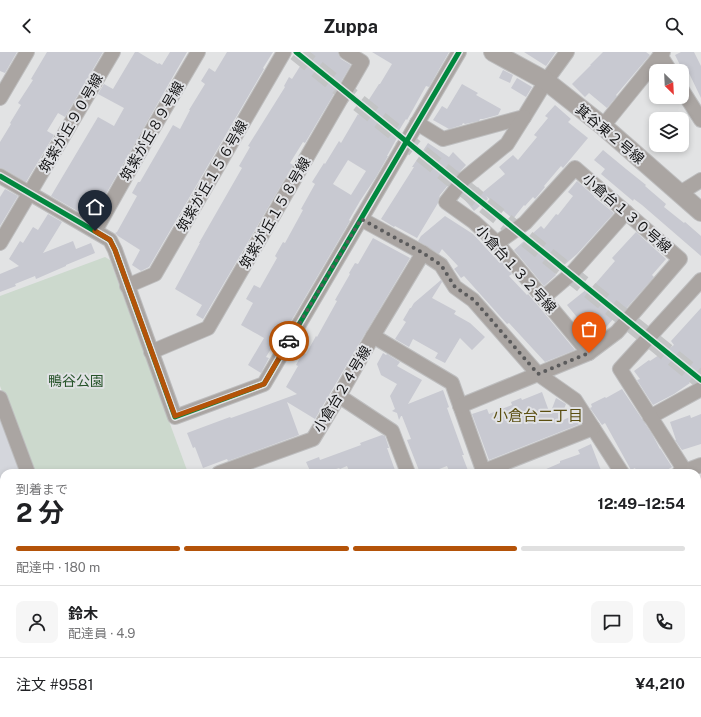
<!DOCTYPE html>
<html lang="ja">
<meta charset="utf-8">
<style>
:root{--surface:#fff;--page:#f6f6f6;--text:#202124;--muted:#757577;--line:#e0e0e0;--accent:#b45309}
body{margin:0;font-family:"Public Sans","Noto Sans JP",sans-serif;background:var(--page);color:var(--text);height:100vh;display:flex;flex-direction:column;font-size:15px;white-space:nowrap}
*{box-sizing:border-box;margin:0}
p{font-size:13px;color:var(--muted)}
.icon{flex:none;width:22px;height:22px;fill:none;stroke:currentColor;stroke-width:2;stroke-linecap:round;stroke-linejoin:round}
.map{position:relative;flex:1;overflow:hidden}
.drawer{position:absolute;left:0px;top:417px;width:701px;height:248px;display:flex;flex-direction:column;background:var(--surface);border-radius:12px 12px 0 0;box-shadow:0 2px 6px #0003}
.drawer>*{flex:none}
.needle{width:26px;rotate:156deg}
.fabs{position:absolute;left:649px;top:12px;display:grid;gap:8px}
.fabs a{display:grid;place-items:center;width:40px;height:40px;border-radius:8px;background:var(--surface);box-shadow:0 2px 6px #0003;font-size:20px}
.pin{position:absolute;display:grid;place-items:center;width:34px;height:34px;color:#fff;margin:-41px -17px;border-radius:50% 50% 50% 0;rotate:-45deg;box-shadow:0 0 4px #0007}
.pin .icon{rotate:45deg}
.courier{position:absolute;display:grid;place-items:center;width:40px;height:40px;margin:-20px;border:3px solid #b45309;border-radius:50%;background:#fff;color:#222;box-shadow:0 1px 5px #0007}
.headline em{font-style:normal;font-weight:700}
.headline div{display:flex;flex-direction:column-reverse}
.headline{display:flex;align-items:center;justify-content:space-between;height:68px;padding:0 16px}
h1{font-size:26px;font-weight:700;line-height:30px}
.bar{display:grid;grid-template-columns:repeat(4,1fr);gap:6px 4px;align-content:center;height:48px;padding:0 16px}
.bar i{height:5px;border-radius:3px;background:var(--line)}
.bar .active{background:var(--accent)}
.bar p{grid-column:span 4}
.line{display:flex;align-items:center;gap:10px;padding:0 16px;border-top:1px solid var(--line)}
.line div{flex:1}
.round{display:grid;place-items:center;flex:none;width:42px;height:42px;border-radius:8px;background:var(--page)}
header{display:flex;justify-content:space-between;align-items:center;height:52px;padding:0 16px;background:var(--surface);font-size:18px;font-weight:700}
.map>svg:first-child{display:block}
.built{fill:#d4d6dc}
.green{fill:#ccd9cd}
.building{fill:#c8c9d1;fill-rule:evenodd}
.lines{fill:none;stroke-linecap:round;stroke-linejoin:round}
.tertiary-tunnel{stroke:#c3c4c5;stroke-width:18;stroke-dasharray:18 9;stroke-linecap:butt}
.minor-casing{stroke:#bdbdbe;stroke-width:16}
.tertiary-casing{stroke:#bdbdbe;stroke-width:20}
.minor{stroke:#aaa5a2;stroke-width:14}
.tertiary{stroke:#aaa5a2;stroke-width:18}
.cycleway-casing{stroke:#e1e2e5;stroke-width:8}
.cycleway{stroke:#00873e;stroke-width:5}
.done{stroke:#5b5b5c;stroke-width:4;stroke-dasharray:0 7.2}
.route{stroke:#b45309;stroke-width:5}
.labels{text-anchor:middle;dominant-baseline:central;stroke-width:4;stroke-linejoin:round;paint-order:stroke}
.street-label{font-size:14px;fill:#121213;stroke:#e1e2e5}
.park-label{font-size:14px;fill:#27542b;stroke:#e1e2e5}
.neighbourhood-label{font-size:15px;fill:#5b4f11;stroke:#e1e2e5}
</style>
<header><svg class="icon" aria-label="back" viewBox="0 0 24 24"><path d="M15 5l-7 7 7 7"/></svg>Zuppa<svg class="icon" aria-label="search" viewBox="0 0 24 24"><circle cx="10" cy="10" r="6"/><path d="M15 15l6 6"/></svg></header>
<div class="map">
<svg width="701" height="665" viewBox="0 0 701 665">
<rect width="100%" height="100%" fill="#e2e3e4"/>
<polygon class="built" points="0,360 22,421 4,421 4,495 0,496"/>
<polygon class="green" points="105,205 110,208 188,421 32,421 0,334 0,244"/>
<g class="building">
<polygon points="0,0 17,0 5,21 0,19"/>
<polygon points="47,0 103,0 65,65 58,61 47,79 54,83 26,130 4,117 0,116 0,90 11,72 10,71 21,53 18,51 33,28 31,27"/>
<polygon points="135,0 138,0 158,12 159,11 162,13 170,0 187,0 106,142 102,140 88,165 51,144 98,65 114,74 124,56 98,42 104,32 113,37"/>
<polygon points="227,0 273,0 263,16 264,17 149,215 141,219 132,213 140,198 118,184 115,181 117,180 137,144 132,141 138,130 140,130 173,73 180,77 190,58 189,58 205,32 201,29 209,16 215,20"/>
<polygon points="309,0 338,0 339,4 341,7 351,13 305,91 303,90 290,111 293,113 203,267 196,263 202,253 175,237 200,191 199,191 242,116 239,114 250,95 248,94 285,35 284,34 289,25 292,27"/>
<path d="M372,0H449L429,35L426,34L407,68L406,67L395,85L397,86L387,104H388L376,125L360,149L349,168L350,169L280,288L277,287L266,305L269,306L261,321L248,313L264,286L241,273L253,251L246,247L254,233L260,236L277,206L275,204L283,190L285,191L303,158L301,157L315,132L312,130L324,111L325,112L339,89L341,91L358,62L359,63L379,32H380L392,12ZM348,108L366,119L351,143L333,132Z"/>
<polygon points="524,0 556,0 546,14"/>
<polygon points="603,0 646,0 650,3 616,43 617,44 607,56 589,41 585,45 572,32 591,13 590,13"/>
<polygon points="681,0 694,0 701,14 701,46 687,17 683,19 675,3"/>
<polygon points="503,18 513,23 510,31 499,26"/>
<polygon points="517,26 532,35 526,45 511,36"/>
<polygon points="462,32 478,41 476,43 501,57 498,63 483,67 480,67 479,69 465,72 463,71 462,73 449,77 433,68 442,54 447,57"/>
<polygon points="555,53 571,67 568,70 588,86 563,116 561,114 544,134 545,135 535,147 533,145 525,154 524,153 513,167 486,144 488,147 474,159 464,147 478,135 483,140 505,122 499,115 513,103 518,108 537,85 534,83 548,66 545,64"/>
<polygon points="428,91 449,105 453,100 466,113 453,127 440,143 438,149 438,151 417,186 395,174 394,175 381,167 414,115 412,115"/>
<polygon points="603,98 626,117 646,133 645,134 666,152 664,155 684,171 685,170 701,184 701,204 642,153 634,147 633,149 601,122 605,117 594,108"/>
<polygon points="577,129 594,144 594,145 614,161 577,202 555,221 556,223 544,234 514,198 541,174 544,177 556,162 558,163 573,144 568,140"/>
<polygon points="5,137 18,144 0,174 0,145"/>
<polygon points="48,162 62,170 43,201 73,189 76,197 91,191 95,201 66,213 66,214 36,227 35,224 15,232 16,234 0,240 0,222 19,214 9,207 20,189 23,191 33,175 38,178"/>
<polygon points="445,164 473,182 500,211 501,209 512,222 509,224 527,243 528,242 535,250 575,298 545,310 509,271 507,272 464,224 461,226 455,218 454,217 458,214 442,197 439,202 418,189 421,184"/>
<polygon points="636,180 666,207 652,223 654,225 616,268 614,266 600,282 592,288 582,279 585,275 567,253 587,237 589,239 615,209 612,206"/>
<polygon points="373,186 410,206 366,280 315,367 287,350 299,383 228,409 227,407 203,416 195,395 193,396 187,381 230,365 231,366 297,342 286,335 298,314 296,313 303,300 306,302 316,284 317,285 337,249 335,248 350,222 349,221 355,211 358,212"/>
<polygon points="441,228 442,230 432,246 456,259 454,262 470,271 485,285 472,298 460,286 445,311 435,306 438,301 413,287 409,295 395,287 406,270 403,268 410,256 411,256 414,251"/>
<polygon points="701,256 701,322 689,330 690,331 674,342 653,353 637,328 640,327 634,319 649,308 650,309 674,293 671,289"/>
<polygon points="383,301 386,303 387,302 400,310 397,314 422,328 408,352 443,338 449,355 447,356 464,403 462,403 469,421 450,421 447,414 429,421 420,421 407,388 411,387 402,364 401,364 399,368 397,361 392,359 395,357 390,344 397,332 381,323 377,312"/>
<polygon points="622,337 652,382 660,397 660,396 672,415 662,421 637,421 635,416 631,418 605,371 602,373 590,356 592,355 591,352 605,345 606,346"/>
<polygon points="542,340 550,362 556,346 566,352 559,370 574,363 580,372 489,408 472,362 487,357 489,362 512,353 511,350 521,346 522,348"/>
<polygon points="701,362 701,392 682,398 675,388 676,388 670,370 690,363 691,366"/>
<polygon points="382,383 385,384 389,396 387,396 396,421 350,421 347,414 340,417 339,416 325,421 311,421 306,410 319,405 320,408 361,393 360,391"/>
<polygon points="591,392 602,421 588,421 586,417 576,421 537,421 560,411 560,409 580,402 578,398"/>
</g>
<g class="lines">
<polyline class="tertiary-tunnel" points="296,0 701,328"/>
<defs>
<g id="minor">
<polyline points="660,3 670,19"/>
<polyline points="682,38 701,68"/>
<polyline points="0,46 27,0"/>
<polyline points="417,71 443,87 524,65 546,29 567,0"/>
<polyline points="603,74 663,0"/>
<polyline points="0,124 110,188 115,198 175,365 264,332 459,0"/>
<polyline points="680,141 701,128"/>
<polyline points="361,167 423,201 441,213 455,235 473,248 538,322 575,348 622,421"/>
<polyline points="95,179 149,83 198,0"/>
<polyline points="0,191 113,0"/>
<polyline points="497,191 525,171 575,116 680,207 617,280 589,301"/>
<polyline points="127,234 155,222 284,0"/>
<polyline points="543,246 571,222 626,160"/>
<polyline points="373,284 452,331 484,421"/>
<polyline points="151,300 208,276 362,10 346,0"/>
<polyline points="339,344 392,379 408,421"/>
<polyline points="0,346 28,421"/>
<polyline points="460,354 589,301 497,191 474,170 446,150 464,127 507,92 524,65"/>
<polyline points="650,365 701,337"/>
<polyline points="484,419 593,376"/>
<polyline points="685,419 701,413"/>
<polyline points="219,421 313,387 339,344 373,284 423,201"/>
<polyline points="679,421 685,419 620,317 701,228"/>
<polyline points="697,487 701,485"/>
<polyline points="0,503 4,502"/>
<polyline points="697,569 701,567"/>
<polyline points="0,577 4,575"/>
<polyline points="697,647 701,645"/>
<polyline points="0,653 4,651"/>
<polyline points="137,661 139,665"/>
<polyline points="217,661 218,665"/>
<polyline points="498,661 499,665"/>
<polyline points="573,661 575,665"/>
<polyline points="368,665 379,661"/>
<polyline points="648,665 659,661"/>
</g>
<polyline id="tertiary" points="493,0 546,29 603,74 701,160"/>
</defs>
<use href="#minor" class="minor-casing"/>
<use href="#tertiary" class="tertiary-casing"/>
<use href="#minor" class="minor"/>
<use href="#tertiary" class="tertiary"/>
<defs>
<g id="cycleway">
<polyline points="296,0 701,328"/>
<polyline points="0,124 110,188 115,198 175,365 264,332 459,0"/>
</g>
</defs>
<use href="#cycleway" class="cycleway-casing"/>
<use href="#cycleway" class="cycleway"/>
</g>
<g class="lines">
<polyline class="done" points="289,289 361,167 423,201 441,213 455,235 474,248 538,322 589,301"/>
<polyline class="route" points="95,179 110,188 115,198 175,364 264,332 289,289"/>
</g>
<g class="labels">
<g class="street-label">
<text transform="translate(71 71) rotate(-60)">筑紫が丘９０号線</text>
<text transform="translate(152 79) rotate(-60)">筑紫が丘８９号線</text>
<text transform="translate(610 82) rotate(40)">箕谷東２号線</text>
<text transform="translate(212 124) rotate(-60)">筑紫が丘１５６号線</text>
<text transform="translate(275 161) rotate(-60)">筑紫が丘１５８号線</text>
<text transform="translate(627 161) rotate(41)">小倉台１３０号線</text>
<text transform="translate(516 217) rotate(48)">小倉台１３２号線</text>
<text transform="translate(342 337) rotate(-59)">小倉台２４号線</text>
</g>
<g class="park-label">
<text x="76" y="329">鴨谷公園</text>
</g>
<g class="neighbourhood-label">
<text x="538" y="363">小倉台二丁目</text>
</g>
</g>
</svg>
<div class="fabs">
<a><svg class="needle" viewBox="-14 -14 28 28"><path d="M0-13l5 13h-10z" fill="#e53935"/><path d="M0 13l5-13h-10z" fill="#757577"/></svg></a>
<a><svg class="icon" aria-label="layers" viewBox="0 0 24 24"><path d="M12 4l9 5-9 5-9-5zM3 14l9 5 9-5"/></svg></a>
</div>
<div class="pin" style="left:589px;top:301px;background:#ea580c"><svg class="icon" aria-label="bag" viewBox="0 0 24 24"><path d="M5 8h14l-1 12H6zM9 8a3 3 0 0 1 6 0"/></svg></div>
<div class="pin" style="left:95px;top:179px;background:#1f2937"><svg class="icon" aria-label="home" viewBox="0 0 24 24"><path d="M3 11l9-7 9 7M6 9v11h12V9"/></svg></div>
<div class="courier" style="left:289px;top:289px"><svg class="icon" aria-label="car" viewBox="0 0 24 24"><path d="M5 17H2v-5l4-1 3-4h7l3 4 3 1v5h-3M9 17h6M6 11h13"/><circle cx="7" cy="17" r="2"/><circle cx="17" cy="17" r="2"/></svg></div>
<section class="drawer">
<div class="headline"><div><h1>2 分</h1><p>到着まで</p></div><em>12:49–12:54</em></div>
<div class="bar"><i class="active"></i><i class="active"></i><i class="active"></i><i></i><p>配達中 · 180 m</p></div>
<div class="line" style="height:72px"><a class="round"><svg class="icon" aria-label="person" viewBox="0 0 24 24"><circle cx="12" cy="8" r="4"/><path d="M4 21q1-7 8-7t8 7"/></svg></a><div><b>鈴木</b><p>配達員 · 4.9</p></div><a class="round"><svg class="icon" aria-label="chat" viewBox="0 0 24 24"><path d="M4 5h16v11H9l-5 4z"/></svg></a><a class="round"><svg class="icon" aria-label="phone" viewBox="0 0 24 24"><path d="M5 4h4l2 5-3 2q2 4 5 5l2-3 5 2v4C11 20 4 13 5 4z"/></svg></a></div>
<div class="line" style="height:52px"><div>注文 #9581</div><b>¥4,210</b></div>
</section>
</div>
